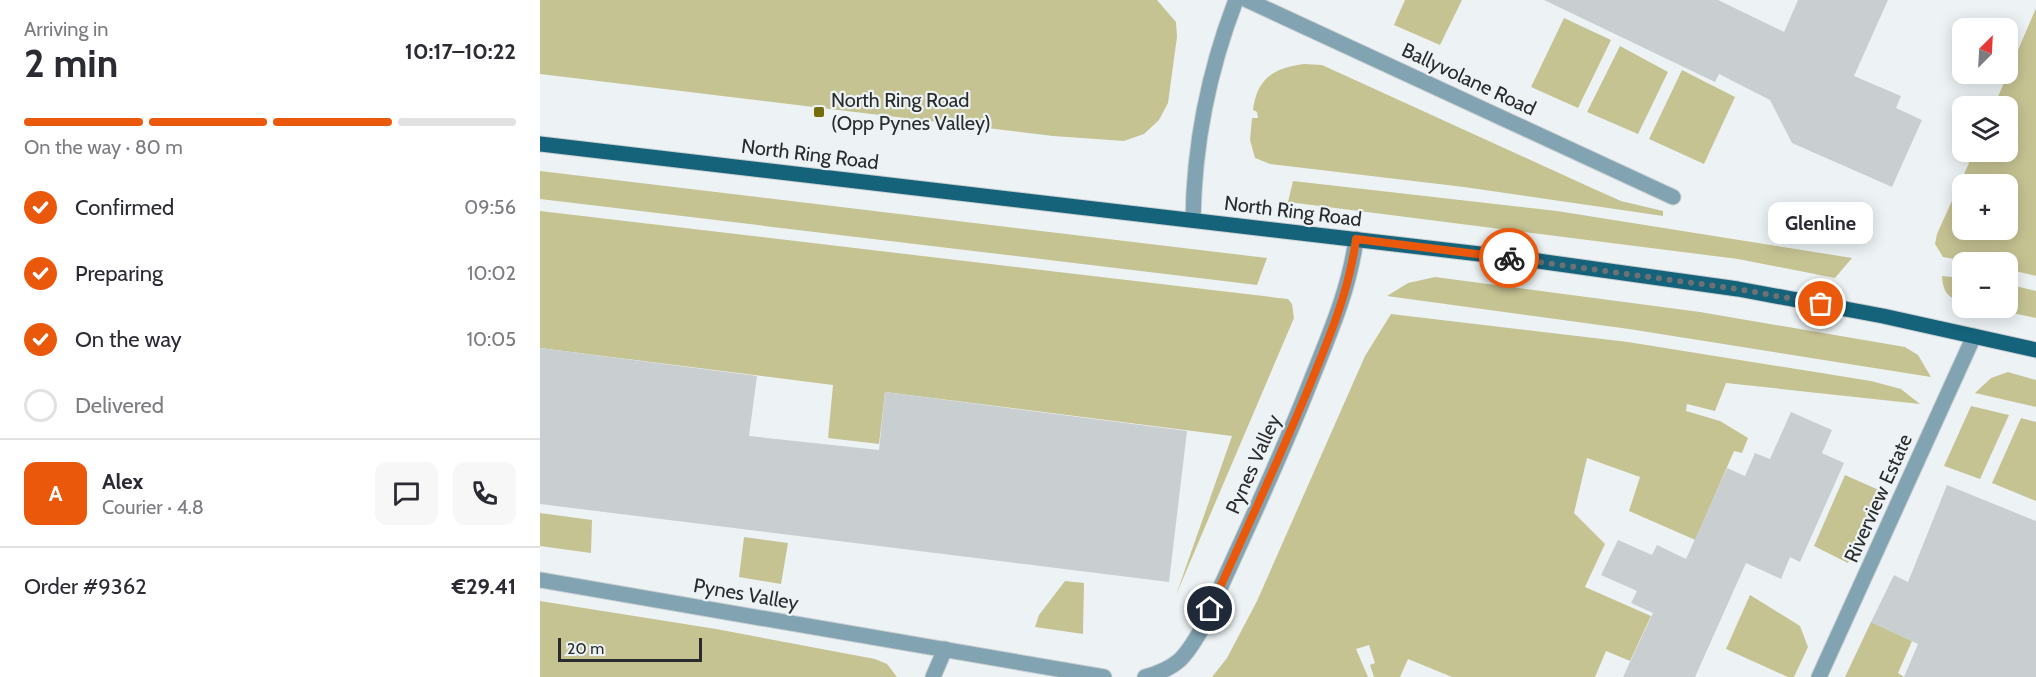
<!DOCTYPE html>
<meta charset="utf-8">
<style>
:root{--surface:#fff;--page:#f7f7f7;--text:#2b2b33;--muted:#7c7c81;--line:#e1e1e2;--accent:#ea580c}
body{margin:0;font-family:Cabin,sans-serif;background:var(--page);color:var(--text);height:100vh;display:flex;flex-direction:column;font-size:22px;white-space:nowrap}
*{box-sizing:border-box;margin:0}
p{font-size:20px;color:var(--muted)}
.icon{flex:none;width:33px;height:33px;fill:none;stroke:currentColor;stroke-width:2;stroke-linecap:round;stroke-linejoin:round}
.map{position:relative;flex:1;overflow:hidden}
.drawer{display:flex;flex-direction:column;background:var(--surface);width:540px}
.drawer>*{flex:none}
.needle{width:39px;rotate:24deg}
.controls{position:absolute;left:1412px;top:18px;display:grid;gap:12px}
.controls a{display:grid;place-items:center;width:66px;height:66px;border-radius:12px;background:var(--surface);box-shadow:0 3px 15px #0003;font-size:30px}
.scale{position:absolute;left:18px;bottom:15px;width:144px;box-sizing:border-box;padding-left:6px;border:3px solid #292b2c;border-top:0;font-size:16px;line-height:21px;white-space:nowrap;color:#292b2c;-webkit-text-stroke:4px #edf3f5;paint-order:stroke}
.pin{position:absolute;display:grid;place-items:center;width:51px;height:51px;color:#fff;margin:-26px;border:3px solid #fff;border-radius:50%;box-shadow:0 2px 6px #0007}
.courier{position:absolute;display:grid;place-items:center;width:60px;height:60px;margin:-30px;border:4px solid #ea580c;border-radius:50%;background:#fff;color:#222;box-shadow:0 2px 8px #0007}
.bubble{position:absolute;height:42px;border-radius:12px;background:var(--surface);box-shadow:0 3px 15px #0003;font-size:20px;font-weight:800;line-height:42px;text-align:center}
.headline em{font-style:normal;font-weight:800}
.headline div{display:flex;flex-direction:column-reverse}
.headline{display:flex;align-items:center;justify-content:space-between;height:102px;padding:0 24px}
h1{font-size:39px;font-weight:800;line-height:45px}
.bar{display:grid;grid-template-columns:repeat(4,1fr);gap:9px 6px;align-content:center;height:72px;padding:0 24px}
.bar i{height:8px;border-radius:4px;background:var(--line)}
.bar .on{background:var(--accent)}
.bar p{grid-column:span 4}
.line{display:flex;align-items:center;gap:15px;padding:0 24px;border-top:2px solid var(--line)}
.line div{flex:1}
.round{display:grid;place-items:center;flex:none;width:63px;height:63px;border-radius:12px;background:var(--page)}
ol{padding:0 24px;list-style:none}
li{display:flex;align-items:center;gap:18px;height:66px}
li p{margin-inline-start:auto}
li .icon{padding:6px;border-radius:50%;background:var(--accent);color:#fff;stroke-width:4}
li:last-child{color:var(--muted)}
li i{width:33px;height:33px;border:3px solid var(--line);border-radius:50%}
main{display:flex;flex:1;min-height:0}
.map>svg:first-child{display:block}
.green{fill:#c6c393;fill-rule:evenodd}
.building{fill:#c9ced0}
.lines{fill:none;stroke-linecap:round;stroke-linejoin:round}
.minor-casing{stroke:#cacfd1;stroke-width:17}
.major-casing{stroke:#cacfd1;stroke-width:17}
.minor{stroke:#82a4b2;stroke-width:15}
.major{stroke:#15627b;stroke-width:15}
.done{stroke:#6e7172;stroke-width:6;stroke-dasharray:0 10.8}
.route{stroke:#ea580c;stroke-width:8}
.poi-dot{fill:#746d0a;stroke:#edf3f5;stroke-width:2}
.labels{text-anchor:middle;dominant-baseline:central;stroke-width:4.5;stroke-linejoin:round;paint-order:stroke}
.street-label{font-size:20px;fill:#292b2c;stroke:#edf3f5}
.poi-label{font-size:20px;fill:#292b2c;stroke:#edf3f5;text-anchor:start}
</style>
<main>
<section class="drawer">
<div class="headline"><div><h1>2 min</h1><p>Arriving in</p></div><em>10:17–10:22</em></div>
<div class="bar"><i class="on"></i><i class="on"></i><i class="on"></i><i></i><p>On the way · 80 m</p></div>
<ol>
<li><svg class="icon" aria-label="check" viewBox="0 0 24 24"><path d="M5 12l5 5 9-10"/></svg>Confirmed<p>09:56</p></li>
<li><svg class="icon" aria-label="check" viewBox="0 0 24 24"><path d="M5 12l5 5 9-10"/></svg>Preparing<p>10:02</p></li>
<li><svg class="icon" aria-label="check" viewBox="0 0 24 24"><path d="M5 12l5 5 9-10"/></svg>On the way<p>10:05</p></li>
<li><i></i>Delivered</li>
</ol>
<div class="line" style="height:108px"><b class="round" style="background:var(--accent);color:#fff">A</b><div><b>Alex</b><p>Courier · 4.8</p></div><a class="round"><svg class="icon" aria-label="chat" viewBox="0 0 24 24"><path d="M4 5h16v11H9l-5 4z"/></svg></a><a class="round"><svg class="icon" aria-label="phone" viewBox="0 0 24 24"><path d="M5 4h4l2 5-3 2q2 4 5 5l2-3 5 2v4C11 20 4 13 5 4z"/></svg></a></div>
<div class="line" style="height:78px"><div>Order #9362</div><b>€29.41</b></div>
</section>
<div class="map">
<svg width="1496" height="677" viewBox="0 0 1496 677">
<rect width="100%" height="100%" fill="#edf3f5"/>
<g class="green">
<polygon points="0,0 617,0 636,22 637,37 628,103 619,120 604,134 584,141 513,136 0,74"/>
<polygon points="865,0 922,0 900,45 854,25"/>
<path d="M1496,8V276L1467,269V262H1432L1403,257L1395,244L1397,234L1434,152H1467V106H1454ZM1422,184H1467V230H1422Z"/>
<polygon points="1024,18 1071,40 1038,108 991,87"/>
<polygon points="1080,46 1128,72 1098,134 1047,112"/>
<path d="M764,64L782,65L1054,189L1081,201L1123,211V216L924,187L730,164L715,158L710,140L712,118H718L717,112L713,110C717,78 734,68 764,64Z"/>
<polygon points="1142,70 1195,97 1164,164 1109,139"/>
<polygon points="0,171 727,258 717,285 0,199"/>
<polygon points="753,181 1017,211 1312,258 1295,278 1198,259 748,202"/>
<polygon points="0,211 748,299 752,304 754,318 636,595 692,436 345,392 339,444 288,438 293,385 0,348"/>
<path d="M1402,276L1422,278V301C1407,298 1403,291 1402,276Z"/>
<polygon points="895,277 1160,312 1365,347 1378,355 1391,377 1089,329 847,296 868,283"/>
<polygon points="1467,284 1496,291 1496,318 1448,308 1467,308"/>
<polygon points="851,314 1088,342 1331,381 1361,389 1380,404 1186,383 1175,411 1147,404 1146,411 1180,421 1208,438 1202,453 1194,451 1164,520 1160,542 1089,511 1100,477 1047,458 1034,513 1065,544 1045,587 1111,616 1090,661 1066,651 1055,677 912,677 868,659 860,677 834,677 830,665 835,663 829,645 816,649 828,677 672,677 687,658 717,601 825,356"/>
<polygon points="1468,372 1496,380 1496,407 1435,393 1451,378"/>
<polygon points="1431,406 1469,415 1440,479 1404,466"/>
<polygon points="1481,418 1496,422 1496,501 1452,483"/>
<polygon points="1305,475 1341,491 1308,563 1274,546"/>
<polygon points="0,513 52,520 51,553 0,546"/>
<polygon points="204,537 248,543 241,584 199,577"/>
<polygon points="525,581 544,583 543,634 495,627 499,615"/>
<polygon points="1210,595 1260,626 1268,647 1254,677 1248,677 1186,649"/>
<polygon points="0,601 176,629 335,659 347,664 357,677 0,677"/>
<polygon points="1331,622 1372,641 1358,673 1364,677 1305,677"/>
</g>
<g class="building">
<polygon points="1004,0 1178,0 1244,32 1258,0 1348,0 1314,76 1361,96 1356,108 1382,120 1352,187 1252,143 1230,100 1179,74 1175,82"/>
<polygon points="0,348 217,376 209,436 339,450 345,392 647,431 629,582 0,504"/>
<polygon points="1251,412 1292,430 1282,453 1304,463 1260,562 1250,557 1241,579 1206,563 1155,677 1083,677 1113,613 1091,603 1097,591 1061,575 1078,540 1112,555 1117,545 1146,559 1187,468 1205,476 1215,453 1230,459"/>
<polygon points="1407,485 1496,521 1496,677 1364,677 1378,644 1331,622 1354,575 1368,582"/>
</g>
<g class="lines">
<defs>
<g id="minor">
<polyline points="707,0 1133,197"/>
<path d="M653,220C654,145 669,70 696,0"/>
<polyline points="0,580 564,677"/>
<polyline points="393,677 405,649"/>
<path d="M605,677C637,668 645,658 661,630C698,548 737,467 770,383C789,335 809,291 816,239"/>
<polyline points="1279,677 1434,336"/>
</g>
<polyline id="major" points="0,144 991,260 1198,289 1343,316 1496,350"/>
</defs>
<use href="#minor" class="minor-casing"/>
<use href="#major" class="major-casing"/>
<use href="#minor" class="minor"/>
<use href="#major" class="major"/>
</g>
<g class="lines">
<polyline class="done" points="969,258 1198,289 1281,304"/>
<path class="route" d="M670,609C704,535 738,462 769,387C789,338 809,292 816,239L969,258"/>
</g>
<rect class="poi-dot" x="273" y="106" width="12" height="12" rx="3"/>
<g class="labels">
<g class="street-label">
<text transform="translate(929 79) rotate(25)">Ballyvolane Road</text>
<text transform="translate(270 154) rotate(7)">North Ring Road</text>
<text transform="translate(753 211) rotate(7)">North Ring Road</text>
<text transform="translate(713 464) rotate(-66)">Pynes Valley</text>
<text transform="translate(1338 498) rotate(-66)">Riverview Estate</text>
<text transform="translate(206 594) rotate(10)">Pynes Valley</text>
</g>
<g class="poi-label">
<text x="291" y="100">North Ring Road<tspan x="291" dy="23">(Opp Pynes Valley)</tspan></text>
</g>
</g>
</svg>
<div class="controls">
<a><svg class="needle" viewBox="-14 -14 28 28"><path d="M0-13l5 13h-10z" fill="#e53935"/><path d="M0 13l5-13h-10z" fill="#7c7c81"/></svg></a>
<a><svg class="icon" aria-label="layers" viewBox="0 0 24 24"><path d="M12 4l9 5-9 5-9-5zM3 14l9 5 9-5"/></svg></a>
<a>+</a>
<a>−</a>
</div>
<div class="scale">20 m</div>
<div class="pin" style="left:1281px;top:304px;background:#ea580c"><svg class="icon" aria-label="bag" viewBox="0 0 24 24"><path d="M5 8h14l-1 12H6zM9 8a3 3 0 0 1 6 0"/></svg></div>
<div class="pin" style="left:670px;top:609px;background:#1f2937"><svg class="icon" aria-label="home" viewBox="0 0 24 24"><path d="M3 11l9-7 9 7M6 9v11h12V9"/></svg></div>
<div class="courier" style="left:969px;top:258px"><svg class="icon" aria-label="bike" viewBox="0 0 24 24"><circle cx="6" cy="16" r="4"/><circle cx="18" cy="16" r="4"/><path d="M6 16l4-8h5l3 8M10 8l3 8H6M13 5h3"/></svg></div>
<div class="bubble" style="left:1228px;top:202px;width:105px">Glenline</div>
</div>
</main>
